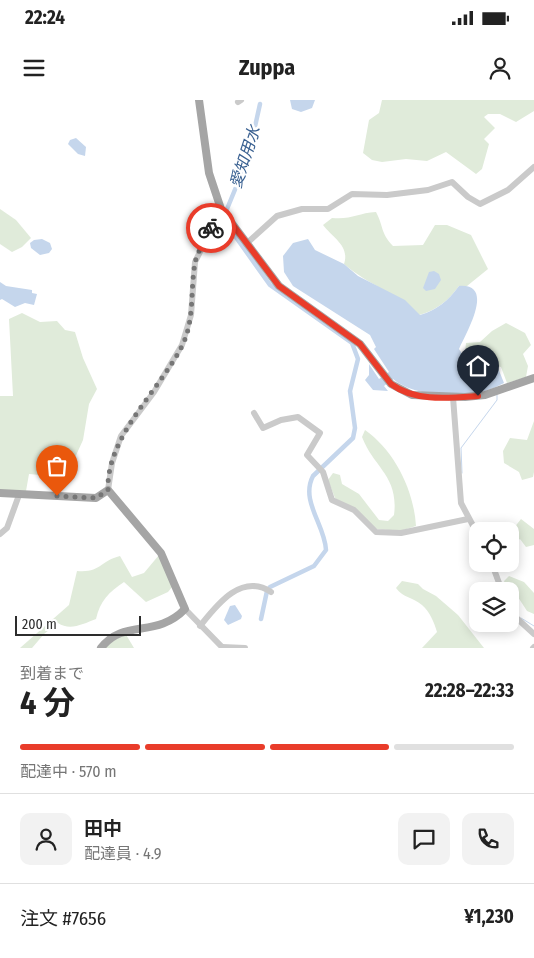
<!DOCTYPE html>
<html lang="ja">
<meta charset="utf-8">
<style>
:root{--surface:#fff;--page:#f2f2f2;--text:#222;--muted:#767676;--line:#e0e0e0;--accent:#e93c2a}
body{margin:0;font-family:"Fira Sans Condensed","Noto Sans JP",sans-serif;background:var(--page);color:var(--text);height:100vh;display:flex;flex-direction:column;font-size:19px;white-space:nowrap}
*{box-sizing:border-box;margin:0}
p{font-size:16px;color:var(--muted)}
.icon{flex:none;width:28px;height:28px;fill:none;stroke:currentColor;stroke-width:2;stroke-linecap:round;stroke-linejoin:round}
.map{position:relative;height:548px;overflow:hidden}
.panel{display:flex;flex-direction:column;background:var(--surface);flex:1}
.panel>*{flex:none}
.tools{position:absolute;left:469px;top:422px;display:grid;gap:10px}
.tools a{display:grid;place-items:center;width:50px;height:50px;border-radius:10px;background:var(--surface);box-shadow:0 2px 12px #0003;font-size:25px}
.scale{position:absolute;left:15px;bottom:12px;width:126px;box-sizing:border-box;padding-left:5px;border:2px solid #2d2d2d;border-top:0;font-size:14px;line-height:18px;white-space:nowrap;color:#2d2d2d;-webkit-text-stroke:4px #fff;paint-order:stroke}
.pin{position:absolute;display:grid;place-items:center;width:42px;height:42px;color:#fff;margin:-51px -21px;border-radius:50% 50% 50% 0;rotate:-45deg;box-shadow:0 0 5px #0007}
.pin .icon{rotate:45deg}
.courier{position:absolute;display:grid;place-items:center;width:50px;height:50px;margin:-25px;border:4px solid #e93c2a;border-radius:50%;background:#fff;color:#222;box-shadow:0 1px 6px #0007}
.head em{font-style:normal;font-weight:700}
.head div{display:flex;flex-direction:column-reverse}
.head{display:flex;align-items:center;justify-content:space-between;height:85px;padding:0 20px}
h1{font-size:32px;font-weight:700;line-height:38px}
.bar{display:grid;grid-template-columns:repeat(4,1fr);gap:8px 5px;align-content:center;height:60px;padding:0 20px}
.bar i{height:6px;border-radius:4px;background:var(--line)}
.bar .current{background:var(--accent)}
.bar p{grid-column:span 4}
.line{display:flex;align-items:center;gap:12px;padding:0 20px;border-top:1px solid var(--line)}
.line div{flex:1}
.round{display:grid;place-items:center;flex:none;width:52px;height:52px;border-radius:10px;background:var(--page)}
.status{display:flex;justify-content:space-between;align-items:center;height:35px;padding:0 25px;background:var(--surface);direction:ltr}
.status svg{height:14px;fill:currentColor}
header{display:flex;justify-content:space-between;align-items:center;height:65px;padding:0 20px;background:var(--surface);font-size:22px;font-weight:700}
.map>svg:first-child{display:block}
.green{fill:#e0ebda}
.water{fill:#c5d6ec}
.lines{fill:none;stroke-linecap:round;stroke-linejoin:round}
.stream{stroke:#c5d6ec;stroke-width:1}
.canal{stroke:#c5d6ec;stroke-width:4.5}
.minor{stroke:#cacaca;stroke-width:6}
.major{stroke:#a5a5a5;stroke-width:8}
.done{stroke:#767676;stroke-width:5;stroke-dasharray:0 9}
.route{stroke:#e93c2a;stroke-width:6}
.labels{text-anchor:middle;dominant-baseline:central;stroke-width:5;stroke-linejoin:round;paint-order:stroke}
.water-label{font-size:16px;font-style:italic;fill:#396091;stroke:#fff}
</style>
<div class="status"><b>22:24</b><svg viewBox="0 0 49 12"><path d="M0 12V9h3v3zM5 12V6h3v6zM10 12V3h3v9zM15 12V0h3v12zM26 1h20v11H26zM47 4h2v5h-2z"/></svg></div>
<header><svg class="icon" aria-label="menu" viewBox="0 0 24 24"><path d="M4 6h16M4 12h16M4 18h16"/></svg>Zuppa<svg class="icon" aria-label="person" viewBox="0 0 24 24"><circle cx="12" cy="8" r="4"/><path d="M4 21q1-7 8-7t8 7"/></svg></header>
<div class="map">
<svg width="534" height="548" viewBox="0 0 534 548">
<rect width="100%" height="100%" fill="#fff"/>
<g class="green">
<polygon points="382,0 534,0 534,11 516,22 500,14 488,14 484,17 495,28 484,39 489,44 482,69 476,74 446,52 427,61 406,59 382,62 372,60 363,53 369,20 379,13"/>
<polygon points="0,109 16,120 31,138 22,147 12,152 0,144"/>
<path d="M376,112C384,127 380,132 393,146L423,145L435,125H447L471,135L488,169L467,186H459C448,201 437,210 419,215C397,193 368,185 344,164C350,146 333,138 323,125L332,118C351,120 358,113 376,112Z"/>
<polygon points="22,213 40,222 57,221 65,230 75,232 83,258 97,289 89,304 83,340 73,362 40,375 29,374 26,391 0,390 0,296 13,296 9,219"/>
<polygon points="506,223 525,233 531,245 523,254 528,266 526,277 507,283 501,267 486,264 465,253 466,243 480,242 492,231"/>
<polygon points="534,321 534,372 533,377 522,380 519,372 504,363 503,351 510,338 527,340"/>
<path d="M365,330C395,351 414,391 416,426L400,431L377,429L335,398L328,380L333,373L340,375L342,384L359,394L379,420L388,421L394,415C399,376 374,368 362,337Z"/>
<polygon points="521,419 534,429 534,445 526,447 520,439 510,445 510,433"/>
<path d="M159,455L172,487L168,492L146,502L124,482C109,492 100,501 96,519C83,524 70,531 58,523L44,534L32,548H20L69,505L77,471C101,473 100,461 120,456L132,477L144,473Z"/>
<polygon points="509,476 524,482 534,493 534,514 527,511 516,494 507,491 504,481"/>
<path d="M402,481L418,484L423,489L436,496L458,515L484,548H422L437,532C434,522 430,512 422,505C413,497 403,498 396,488Z"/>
<polygon points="125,533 134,548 103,548"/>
</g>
<g class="water">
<polygon points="290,0 315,0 312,8 301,12 292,9"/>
<polygon points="76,38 86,47 85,56 78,54 68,44 70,40"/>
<polygon points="42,139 50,143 52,149 49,153 40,155 31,148 30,143 34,140"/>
<path d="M308,139L315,150L344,164L358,176L405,200L420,215C437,210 448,201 459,186C496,183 466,233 459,249C466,262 484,266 498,268L504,283C498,286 492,289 485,291C462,299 412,296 393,279L384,286L388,291L373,290L365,280L369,275V264L379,279L389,272L374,249L376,247L370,235L293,186L284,172L283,156L293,143Z"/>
<polygon points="434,171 439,174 441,180 435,189 426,191 423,188 429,172"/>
<polygon points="0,182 6,186 32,190 32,193 37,194 34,205 25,203 15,207 2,199 0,200"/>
<polygon points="235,505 242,516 241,519 228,525 224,520 230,506"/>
</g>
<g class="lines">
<g class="stream">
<polyline points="462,373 461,348 497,300 497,295"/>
<polyline points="521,518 534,526"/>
</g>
<g class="canal">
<polyline points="227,109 248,58 260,4"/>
<path d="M223,119L270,185L352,243L358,259L350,291L355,328L353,338L313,376C300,401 325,425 326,450L314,466L270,487L267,491L261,519"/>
</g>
<g class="minor">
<polyline points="238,2 241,0"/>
<polyline points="246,144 277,116 302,109 328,109 352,94 387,95 428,90 452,82 468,97 480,104 508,90 534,67"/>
<polyline points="453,297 461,403 478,435"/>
<polyline points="254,313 263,328 281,320 298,317 320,333 307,355 323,372 332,400 354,410 376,432 401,433 468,419"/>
<polyline points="108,390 112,363 121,336 154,292 182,245 191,215 195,162 221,109"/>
<polyline points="0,434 7,428 19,395"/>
<polyline points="492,464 502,491"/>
<polyline points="185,509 223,548"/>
<polyline points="510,512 534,534"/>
<path d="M200,526C216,506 241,472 271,492"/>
<polyline points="222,547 245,548"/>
<polyline points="533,548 534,547"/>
</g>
<g class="major">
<polyline points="199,0 209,73 221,109 279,186 360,244 391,284 412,295 465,297 485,295 534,278"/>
<path d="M0,393L96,398L108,390L161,453L185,509C156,539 124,518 101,548"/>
</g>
</g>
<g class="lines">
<path class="done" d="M57,396L96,398L108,390C106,337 159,291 182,246C195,220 190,191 195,163C197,152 206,139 211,128"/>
<path class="route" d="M211,128L221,109L279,186L360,244L391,284C415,302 449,298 478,296"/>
</g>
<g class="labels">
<g class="water-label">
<text transform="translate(245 57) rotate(-72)">愛知用水</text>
</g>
</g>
</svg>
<div class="tools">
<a><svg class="icon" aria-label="locate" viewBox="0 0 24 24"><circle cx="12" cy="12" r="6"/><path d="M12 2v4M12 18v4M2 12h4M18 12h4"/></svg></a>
<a><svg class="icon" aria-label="layers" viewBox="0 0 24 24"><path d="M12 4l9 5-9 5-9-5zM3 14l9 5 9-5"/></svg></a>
</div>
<div class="scale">200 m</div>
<div class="pin" style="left:57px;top:396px;background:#ea580c"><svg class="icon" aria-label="bag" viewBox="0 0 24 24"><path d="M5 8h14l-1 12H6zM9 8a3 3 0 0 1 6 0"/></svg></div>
<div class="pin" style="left:478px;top:296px;background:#1f2937"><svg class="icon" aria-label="home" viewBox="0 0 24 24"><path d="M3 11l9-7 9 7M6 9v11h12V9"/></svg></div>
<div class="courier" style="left:211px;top:128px"><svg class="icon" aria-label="bike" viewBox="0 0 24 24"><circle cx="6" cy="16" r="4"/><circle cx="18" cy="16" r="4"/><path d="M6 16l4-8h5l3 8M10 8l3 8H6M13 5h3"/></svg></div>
</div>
<section class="panel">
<div class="head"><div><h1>4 分</h1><p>到着まで</p></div><em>22:28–22:33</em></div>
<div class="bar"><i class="current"></i><i class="current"></i><i class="current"></i><i></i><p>配達中 · 570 m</p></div>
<div class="line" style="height:90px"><a class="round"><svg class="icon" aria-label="person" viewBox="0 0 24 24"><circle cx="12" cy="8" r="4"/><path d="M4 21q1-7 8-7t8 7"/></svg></a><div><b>田中</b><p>配達員 · 4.9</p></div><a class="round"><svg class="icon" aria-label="chat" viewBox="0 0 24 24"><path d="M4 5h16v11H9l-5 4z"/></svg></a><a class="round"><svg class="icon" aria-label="phone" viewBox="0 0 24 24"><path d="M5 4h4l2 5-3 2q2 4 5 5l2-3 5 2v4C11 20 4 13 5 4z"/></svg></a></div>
<div class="line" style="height:65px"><div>注文 #7656</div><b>¥1,230</b></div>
</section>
